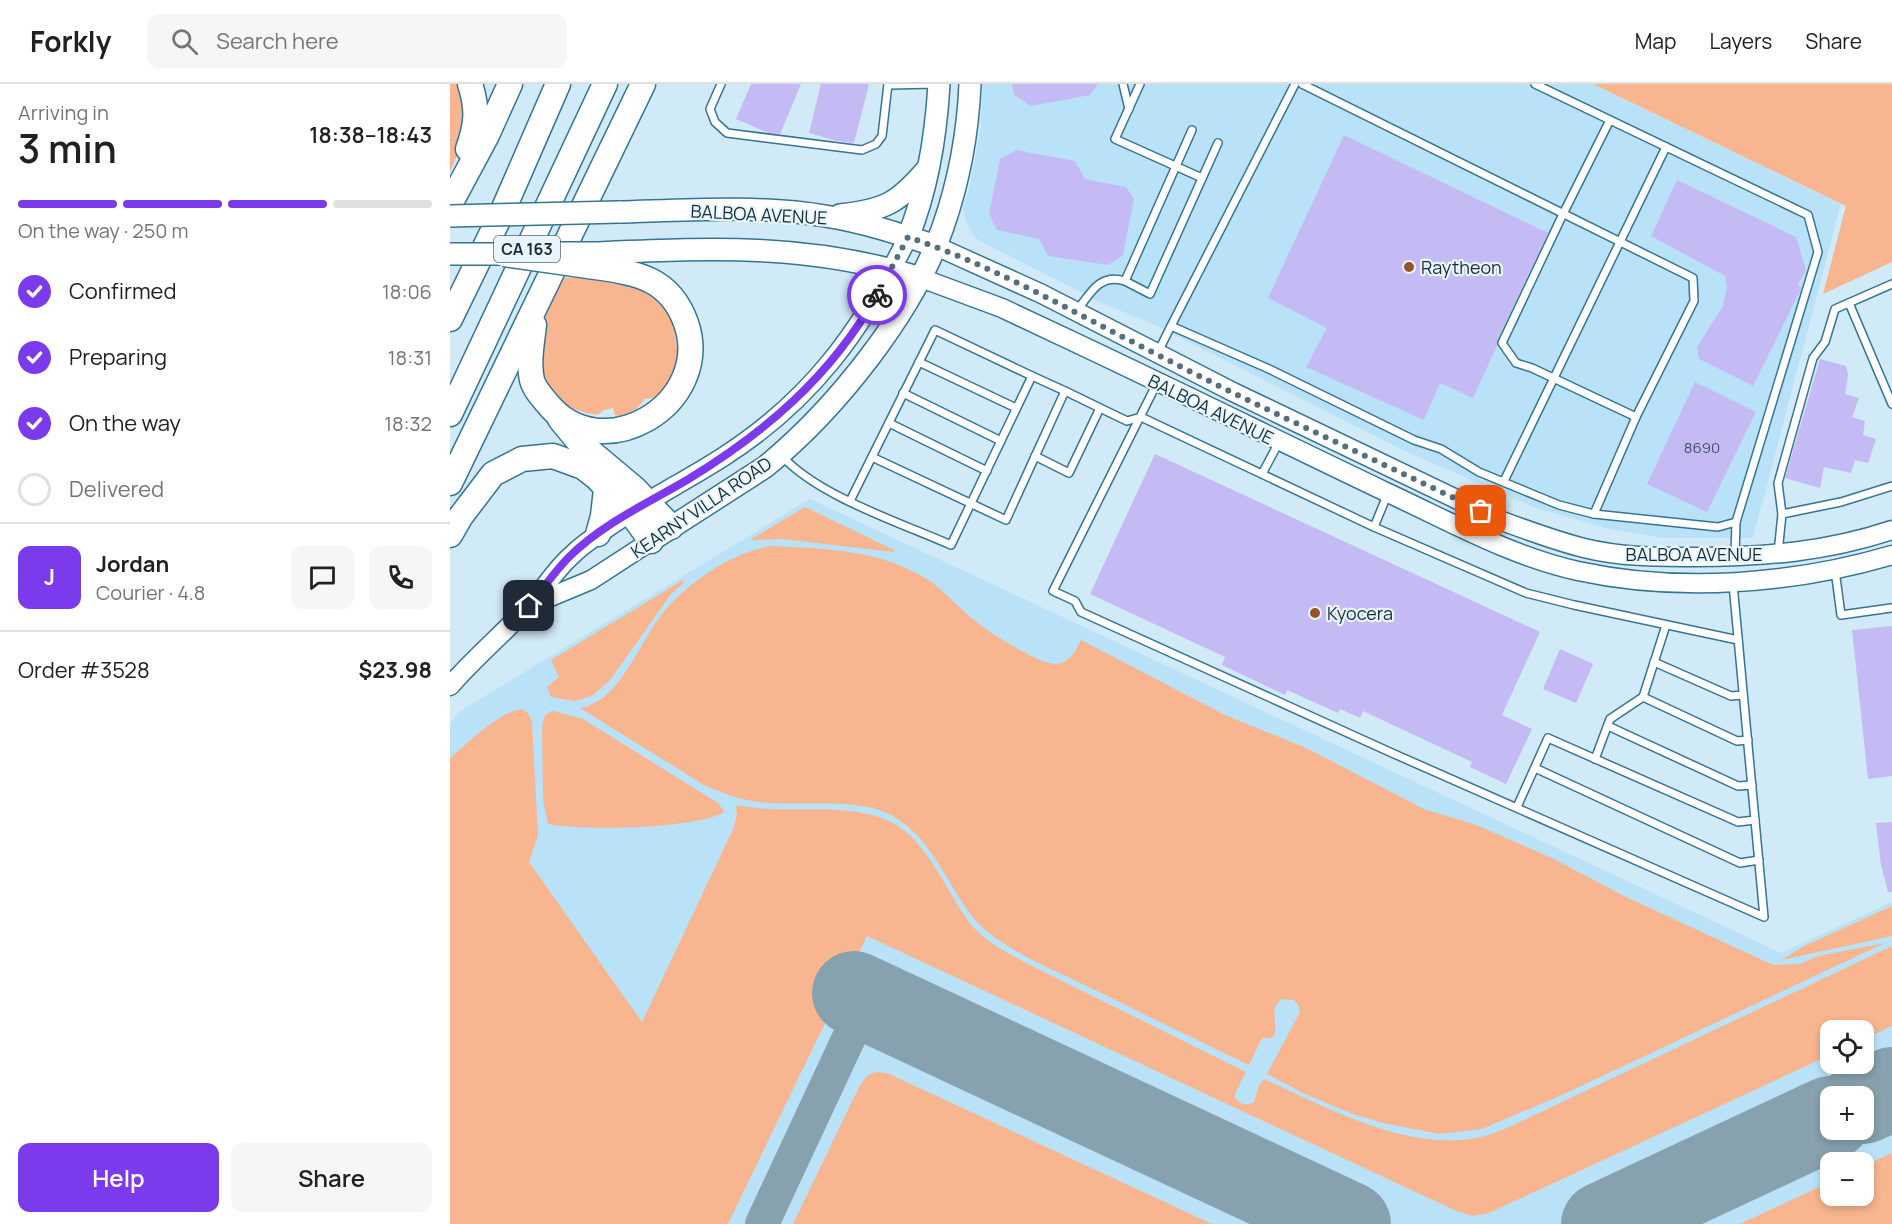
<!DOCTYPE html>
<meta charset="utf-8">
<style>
:root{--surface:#fff;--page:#f6f6f6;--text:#202124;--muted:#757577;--line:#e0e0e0;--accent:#7c3aed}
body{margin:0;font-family:Manrope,sans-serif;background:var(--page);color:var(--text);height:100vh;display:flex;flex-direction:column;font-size:22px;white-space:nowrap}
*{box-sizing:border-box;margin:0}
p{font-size:20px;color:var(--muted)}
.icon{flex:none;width:33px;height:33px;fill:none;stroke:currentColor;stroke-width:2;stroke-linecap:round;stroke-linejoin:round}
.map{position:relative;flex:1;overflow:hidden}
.panel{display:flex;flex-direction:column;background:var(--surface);width:450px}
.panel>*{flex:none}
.controls{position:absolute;left:1370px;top:936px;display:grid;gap:12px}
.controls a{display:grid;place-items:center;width:54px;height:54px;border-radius:12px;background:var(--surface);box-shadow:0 3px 9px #0003;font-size:30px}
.pin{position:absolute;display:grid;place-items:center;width:51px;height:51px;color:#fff;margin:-26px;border-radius:12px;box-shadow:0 3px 9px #0006}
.courier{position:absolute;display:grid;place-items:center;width:60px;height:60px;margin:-30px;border:4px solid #7c3aed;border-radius:50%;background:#fff;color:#222;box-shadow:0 2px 8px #0007}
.summary em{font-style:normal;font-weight:600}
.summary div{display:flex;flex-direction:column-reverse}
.summary{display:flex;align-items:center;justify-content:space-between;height:102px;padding:0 18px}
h1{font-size:39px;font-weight:600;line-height:45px}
.bar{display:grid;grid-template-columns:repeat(4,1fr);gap:9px 6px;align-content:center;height:72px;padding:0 18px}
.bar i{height:8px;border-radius:4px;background:var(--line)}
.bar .active{background:var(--accent)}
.bar p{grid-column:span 4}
.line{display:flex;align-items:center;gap:15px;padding:0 18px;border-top:2px solid var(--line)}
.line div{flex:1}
.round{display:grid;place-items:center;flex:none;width:63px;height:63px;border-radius:12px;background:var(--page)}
ol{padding:0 18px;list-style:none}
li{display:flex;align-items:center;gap:18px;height:66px}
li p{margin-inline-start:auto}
li .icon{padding:6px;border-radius:50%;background:var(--accent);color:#fff;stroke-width:4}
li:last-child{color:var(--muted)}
li i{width:33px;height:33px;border:3px solid var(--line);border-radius:50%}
.action{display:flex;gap:12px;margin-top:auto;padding:12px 18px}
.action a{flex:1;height:69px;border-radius:12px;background:var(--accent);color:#fff;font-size:24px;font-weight:600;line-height:69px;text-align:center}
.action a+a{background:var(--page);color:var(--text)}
header{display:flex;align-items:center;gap:36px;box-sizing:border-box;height:84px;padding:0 30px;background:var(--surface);border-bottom:2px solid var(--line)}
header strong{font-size:28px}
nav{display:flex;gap:33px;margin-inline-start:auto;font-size:21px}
.search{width:420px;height:54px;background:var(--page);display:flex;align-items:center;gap:15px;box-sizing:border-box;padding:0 21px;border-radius:12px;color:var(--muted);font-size:22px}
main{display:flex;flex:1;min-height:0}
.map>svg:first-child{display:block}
.built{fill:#b9e2f9;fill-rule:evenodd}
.green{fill:#f7b68f}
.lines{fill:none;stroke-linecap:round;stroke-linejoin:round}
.taxiway{stroke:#88a1ae;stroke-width:34}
.runway{stroke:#88a1ae;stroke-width:84}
.building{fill:#c4bbf4}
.lane-casing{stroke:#367492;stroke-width:10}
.secondary-casing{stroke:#367492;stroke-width:21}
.primary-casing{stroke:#367492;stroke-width:24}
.highway-casing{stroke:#367492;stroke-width:27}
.lane{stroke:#fff;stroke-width:7}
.secondary{stroke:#fff;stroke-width:18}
.primary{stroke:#fff;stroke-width:21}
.highway{stroke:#fff;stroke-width:24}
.primary-bridge-casing{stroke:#367492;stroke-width:24;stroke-linecap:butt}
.highway-bridge-casing{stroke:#367492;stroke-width:27;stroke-linecap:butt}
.primary-bridge{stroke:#fff;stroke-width:21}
.highway-bridge{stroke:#fff;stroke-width:24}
.done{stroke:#566f7c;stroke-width:6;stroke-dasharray:0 10.8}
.route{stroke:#7c3aed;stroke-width:8}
.poi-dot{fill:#975325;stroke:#e9f5fb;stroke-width:2}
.labels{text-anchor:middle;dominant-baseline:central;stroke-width:4.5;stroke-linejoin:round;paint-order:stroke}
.number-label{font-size:15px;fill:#3f5068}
.shield{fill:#e9f5fb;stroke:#536974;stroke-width:1.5}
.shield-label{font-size:16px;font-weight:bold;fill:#132d3a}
.street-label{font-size:18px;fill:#132d3a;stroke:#e9f5fb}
.poi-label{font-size:18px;fill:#132d3a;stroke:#e9f5fb;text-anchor:start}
</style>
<header>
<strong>Forkly</strong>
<div class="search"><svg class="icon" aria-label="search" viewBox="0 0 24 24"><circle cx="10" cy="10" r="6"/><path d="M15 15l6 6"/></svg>Search here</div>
<nav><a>Map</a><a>Layers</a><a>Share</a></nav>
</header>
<main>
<section class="panel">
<div class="summary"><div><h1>3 min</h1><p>Arriving in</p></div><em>18:38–18:43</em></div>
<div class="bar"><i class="active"></i><i class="active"></i><i class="active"></i><i></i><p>On the way · 250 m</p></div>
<ol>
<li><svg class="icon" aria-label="check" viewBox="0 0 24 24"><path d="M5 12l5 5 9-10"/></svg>Confirmed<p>18:06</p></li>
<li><svg class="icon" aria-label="check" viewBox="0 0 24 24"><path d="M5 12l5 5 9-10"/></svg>Preparing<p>18:31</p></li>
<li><svg class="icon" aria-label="check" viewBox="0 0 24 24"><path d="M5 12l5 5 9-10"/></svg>On the way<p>18:32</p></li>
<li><i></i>Delivered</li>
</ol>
<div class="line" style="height:108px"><b class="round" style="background:var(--accent);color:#fff">J</b><div><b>Jordan</b><p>Courier · 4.8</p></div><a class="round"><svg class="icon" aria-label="chat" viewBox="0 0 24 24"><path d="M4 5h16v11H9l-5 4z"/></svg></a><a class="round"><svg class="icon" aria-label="phone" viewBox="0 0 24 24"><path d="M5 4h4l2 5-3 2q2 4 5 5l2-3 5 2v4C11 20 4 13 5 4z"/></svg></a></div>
<div class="line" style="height:78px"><div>Order #3528</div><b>$23.98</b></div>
<div class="action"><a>Help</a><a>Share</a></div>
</section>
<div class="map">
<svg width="1442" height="1140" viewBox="0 0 1442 1140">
<rect width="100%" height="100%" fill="#d1eaf7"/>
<g class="built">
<polygon points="532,0 1142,0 1391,120 1303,454 1213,454 1160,445 1086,424 955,367 705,241 652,219 528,156 523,151 515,136 513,123 519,105 531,42"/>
<path d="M360,415L1331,869L1442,818V1140H0V639L12,626ZM1380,946H1413V980H1380ZM1380,1012H1413V1046H1380ZM1380,1078H1413V1112H1380Z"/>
</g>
<g class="green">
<path d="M0,0H8C26,35 14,55 0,88Z"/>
<polygon points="1143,0 1442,0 1442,178 1373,210 1396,122"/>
<path d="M161,192L211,214L223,238L228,272L220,297L207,313L195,315L186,325L172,333L165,331L163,324L154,326L147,331C111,325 91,307 89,269C89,262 87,253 89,246C93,229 101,209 110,194Z"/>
<polygon points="355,423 444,466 444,468 332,455 300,456"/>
<path d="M320,462C363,464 412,465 451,482C462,487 475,493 484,500C499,512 513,528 529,540C542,550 591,581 606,580C620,579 625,568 631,556L775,631L856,664L976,726L1024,740L1104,775L1174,812L1323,881L1350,880L1368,872L1435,859L1112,1011L1032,1045L990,1050L933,1039L903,1030L851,1008L817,990L850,928L848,921L844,916L832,915C819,924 827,936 825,950L822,954H812L799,981C747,956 695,931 643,905C608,888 570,873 539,849C499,817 491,758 441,731C408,713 348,723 310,718C290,716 272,709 254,701L130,624C170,617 188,561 210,533C233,501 281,469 320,462Z"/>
<polygon points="233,496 233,500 221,510 160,596 142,612 125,617 101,613 97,603 109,593 101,576"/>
<path d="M71,625L78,629L82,638L88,752L79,778L192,938L284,743L287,730L286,724L287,721C336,732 396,716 441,738C480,757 497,813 525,845C538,859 558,869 574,878L796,988L785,1009V1014C791,1021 796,1022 804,1018L809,1002L814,995C873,1022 945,1061 1012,1056C1028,1055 1042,1050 1057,1044L1442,862V942L1413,956V946H1380V971L1039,1129L1022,1132L1002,1125L417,852L278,1140H0V674C18,659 48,629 71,625Z"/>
<path d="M103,627L133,635L268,719L274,727L273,729C241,745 134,747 98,740L93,716L92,644C93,636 94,629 103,627Z"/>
<polygon points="1442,822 1442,852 1332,876 1352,863"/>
<polygon points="426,988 437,989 762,1140 343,1140 410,1001 418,991"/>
<polygon points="1442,1069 1442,1140 1290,1140 1380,1098 1380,1112 1413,1112 1413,1082"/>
</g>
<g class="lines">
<polyline class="taxiway" points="312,1140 417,915"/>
<g class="runway">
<polyline points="404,909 899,1140"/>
<polyline points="1413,1018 1442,1005"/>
<polyline points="1153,1140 1380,1034"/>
</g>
</g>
<g class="building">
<polygon points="301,0 351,0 330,50 319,49 286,35"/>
<polygon points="371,0 419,0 404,59 387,57 359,49"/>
<polygon points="562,0 648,0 640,11 581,22 564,11"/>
<polygon points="894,51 1098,149 1047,257 1047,262 1023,314 990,299 974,336 856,283 877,244 818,214"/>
<polygon points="566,66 625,77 635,95 676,103 684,115 673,171 658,181 598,172 589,155 547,146 539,130 550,75"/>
<polygon points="1227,96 1346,153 1356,186 1348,201 1351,203 1351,205 1303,302 1249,275 1247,263 1273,222 1277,202 1275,192 1201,152"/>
<polygon points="1370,275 1396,282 1398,291 1395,310 1409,314 1402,333 1415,337 1413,351 1426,355 1418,379 1405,376 1401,389 1374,383 1370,404 1335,394"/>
<polygon points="1245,298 1306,328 1257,428 1197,400"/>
<polygon points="705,370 1090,548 1052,631 1082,645 1056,700 1020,683 1022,678 913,627 910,634 890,625 888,629 837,606 835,611 772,581 775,573 640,510"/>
<polygon points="1442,542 1442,692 1418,695 1402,546"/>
<polygon points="1110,565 1143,580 1126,619 1093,605"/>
<polygon points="1442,738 1442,808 1438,808 1431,781 1426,739"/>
</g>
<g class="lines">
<defs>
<g id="lane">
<polyline points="271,0 260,25 265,38 277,49 412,66 426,60 432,52 438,0"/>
<polyline points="673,0 679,25"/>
<polyline points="690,0 665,55 752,94"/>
<polyline points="852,0 1243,194 1244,217 1186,333"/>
<polyline points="1085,0 1358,131 1368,168 1286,438 1268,443 1144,430"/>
<polyline points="438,1 487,0"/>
<polyline points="675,197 700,210 768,59"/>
<polyline points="1399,219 1442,320"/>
<path d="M627,227C640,209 650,189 675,197L742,46"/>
<polyline points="721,242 845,0"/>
<polyline points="708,268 721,242 819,285 964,356 991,365 1029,388 1109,421 1144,430 1186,333 1082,284 1066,279 1052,259 1113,130 1160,36"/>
<polyline points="469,278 566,324"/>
<polyline points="707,299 603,507 625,517 631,528 942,669 1314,833 1283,500"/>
<polyline points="453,309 551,357"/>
<polyline points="650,324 677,337 691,333 924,443 1076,509 1124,521 1288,556"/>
<polyline points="439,339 537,387"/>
<path d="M332,372C368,412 451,439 501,461L582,292L485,246L400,417"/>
<polyline points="585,372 619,389 650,324 615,307"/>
<polyline points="422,373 556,436 615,307 582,292"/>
<polyline points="812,390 829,358"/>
<polyline points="1054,397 1216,63"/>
<polyline points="1332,430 1328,399 1363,274 1375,258 1385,225 1442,200"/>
<polyline points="924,443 938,409"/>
<polyline points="1328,469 1332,430 1391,418 1442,402"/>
<polyline points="1285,471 1286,438"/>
<polyline points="1385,486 1391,531 1441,524"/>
<polyline points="1204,578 1281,612 1293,611"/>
<polyline points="1193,613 1287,657 1298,656"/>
<polyline points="1158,642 1288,702 1302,701"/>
<polyline points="1145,675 1160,635 1193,613 1216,541"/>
<polyline points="1085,684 1290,779 1309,776"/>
<polyline points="1067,723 1098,654 1288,738 1305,736"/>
</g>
<g id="secondary">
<path d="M486,162L592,210L783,308L1052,437C1079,447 1106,457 1134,464C1170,473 1207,473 1244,473C1313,473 1376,468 1442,446"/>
<path d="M471,194L552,224L605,249C716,301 825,355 936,408C999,437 1060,472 1128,487C1229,509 1344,500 1442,471"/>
<polyline points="81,521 141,496 201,457"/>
<path d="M0,602C25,573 54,549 80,521C94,505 105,486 121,472C128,465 137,458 146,452C185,422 231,400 273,373C362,316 412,246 458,153"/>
</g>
<g id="primary">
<path d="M169,128C237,126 308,121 375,132C413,138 450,150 486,162"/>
<path d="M390,131C436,126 448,119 478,84"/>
<path d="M458,153C478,104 486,52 489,0"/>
<path d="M146,169C262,164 358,159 471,194"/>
<path d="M208,452L315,383C385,326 463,229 493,143C509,97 518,48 520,0"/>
</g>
<g id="highway">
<path d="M18,65C27,40 28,25 20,0"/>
<polyline points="0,120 37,51 60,0"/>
<polyline points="0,235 54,124 108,0"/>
<path d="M84,241C82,259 78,279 82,296C84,304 91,312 97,319C151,387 264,320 236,239C220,194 187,189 145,183"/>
<polyline points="0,330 155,0"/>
<polyline points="110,335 129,358 185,405 221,443"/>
<polyline points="0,399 193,0"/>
<polyline points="148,450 153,432 156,405"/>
<polyline points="0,451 11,432 43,390 72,375 103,372 133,383 146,393 181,429 201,457"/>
</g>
</defs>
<use href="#lane" class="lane-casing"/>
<use href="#secondary" class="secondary-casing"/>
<use href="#primary" class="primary-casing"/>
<use href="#highway" class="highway-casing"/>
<use href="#lane" class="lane"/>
<use href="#secondary" class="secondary"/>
<use href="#primary" class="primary"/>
<use href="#highway" class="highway"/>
<defs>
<g id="primary-bridge">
<polyline points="0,132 169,128"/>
<polyline points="103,169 146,169"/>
<polyline points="0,170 71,170"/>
</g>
<polyline id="highway-bridge" points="54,170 145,183"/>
</defs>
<use href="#primary-bridge" class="primary-bridge-casing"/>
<use href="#highway-bridge" class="highway-bridge-casing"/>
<use href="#primary-bridge" class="primary-bridge"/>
<use href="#highway-bridge" class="highway-bridge"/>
</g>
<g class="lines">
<path class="done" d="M427,211L458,153C546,183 625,229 708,271C814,326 924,375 1031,427"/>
<path class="route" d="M79,522C92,506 105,487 119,473C152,440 198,419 237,396C316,348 381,292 427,211"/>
</g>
<g class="poi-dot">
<circle cx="959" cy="183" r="6"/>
<circle cx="865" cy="529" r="6"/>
</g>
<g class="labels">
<g class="number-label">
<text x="1252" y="363">8690</text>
</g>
<rect class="shield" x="44" y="152" width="66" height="26" rx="4.5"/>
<g class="shield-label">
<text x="77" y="165">CA 163</text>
</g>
<g class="street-label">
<text transform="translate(309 130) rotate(3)">BALBOA AVENUE</text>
<text transform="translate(761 325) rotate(26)">BALBOA AVENUE</text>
<text transform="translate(251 423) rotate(-34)">KEARNY VILLA ROAD</text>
<text x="1244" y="470">BALBOA AVENUE</text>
</g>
<g class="poi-label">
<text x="971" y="183">Raytheon</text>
<text x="877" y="529">Kyocera</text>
</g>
</g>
</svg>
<div class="controls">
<a><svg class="icon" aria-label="locate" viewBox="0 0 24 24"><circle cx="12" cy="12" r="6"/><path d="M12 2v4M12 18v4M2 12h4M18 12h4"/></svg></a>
<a>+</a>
<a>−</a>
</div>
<div class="pin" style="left:1031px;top:427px;background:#ea580c"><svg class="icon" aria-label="bag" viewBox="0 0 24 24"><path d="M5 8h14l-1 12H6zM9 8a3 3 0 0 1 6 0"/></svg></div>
<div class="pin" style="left:79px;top:522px;background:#1f2937"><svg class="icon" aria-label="home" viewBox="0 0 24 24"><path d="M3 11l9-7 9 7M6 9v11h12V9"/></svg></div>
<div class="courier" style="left:427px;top:211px"><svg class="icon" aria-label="bike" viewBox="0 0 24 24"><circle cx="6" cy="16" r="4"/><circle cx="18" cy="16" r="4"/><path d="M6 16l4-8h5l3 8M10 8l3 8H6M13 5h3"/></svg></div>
</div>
</main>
